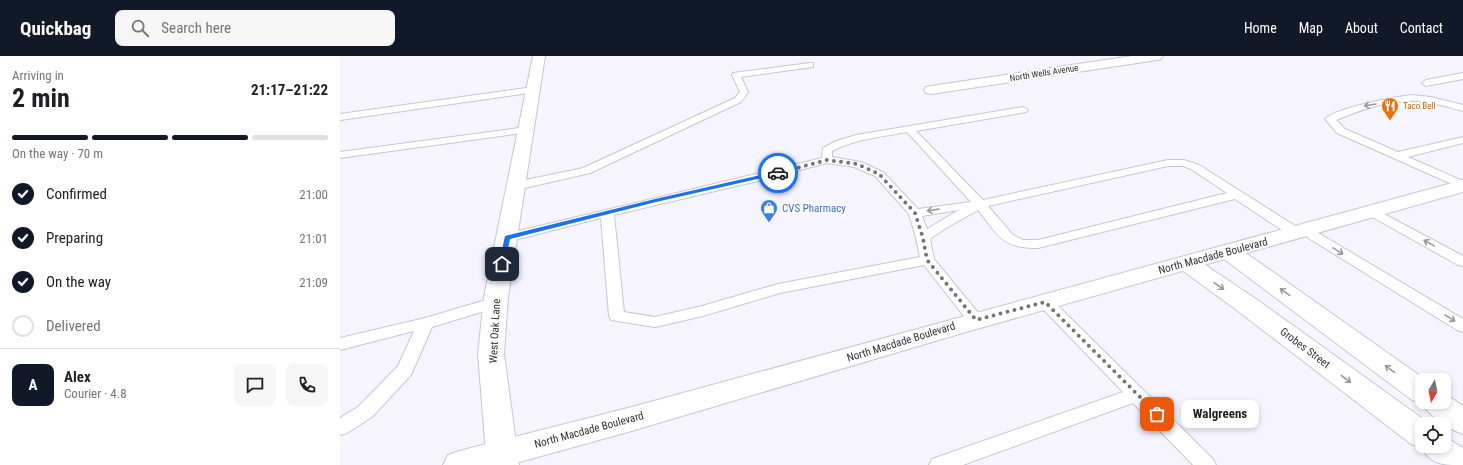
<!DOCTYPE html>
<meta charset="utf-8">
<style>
:root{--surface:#fff;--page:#f6f6f6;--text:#202124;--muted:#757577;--line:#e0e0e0;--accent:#111827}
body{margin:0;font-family:"Roboto Condensed",sans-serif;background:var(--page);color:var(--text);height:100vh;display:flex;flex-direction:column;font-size:15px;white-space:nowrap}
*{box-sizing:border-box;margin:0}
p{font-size:13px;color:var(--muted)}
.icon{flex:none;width:22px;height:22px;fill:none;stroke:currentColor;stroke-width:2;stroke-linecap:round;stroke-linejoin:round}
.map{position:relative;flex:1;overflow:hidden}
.details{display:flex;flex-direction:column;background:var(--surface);width:340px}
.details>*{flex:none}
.needle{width:26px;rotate:189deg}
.tools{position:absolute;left:1075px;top:317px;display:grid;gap:8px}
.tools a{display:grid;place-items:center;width:36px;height:36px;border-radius:8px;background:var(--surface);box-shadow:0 2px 6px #0003;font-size:20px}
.pin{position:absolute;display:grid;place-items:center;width:34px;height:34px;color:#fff;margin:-17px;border-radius:8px;box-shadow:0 2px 6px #0006}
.courier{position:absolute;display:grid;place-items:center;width:40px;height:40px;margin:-20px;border:3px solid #1a73e8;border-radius:50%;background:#fff;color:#222;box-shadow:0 1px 5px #0007}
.bubble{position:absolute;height:28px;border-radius:8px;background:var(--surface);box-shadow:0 2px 6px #0003;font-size:13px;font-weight:700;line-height:28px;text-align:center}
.head em{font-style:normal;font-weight:700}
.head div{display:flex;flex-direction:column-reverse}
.head{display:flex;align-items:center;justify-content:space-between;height:68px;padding:0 12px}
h1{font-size:26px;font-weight:700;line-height:30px}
.bar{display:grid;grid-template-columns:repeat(4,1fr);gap:6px 4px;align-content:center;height:48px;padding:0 12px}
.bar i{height:5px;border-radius:3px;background:var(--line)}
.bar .current{background:var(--accent)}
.bar p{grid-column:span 4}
.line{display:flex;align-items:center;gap:10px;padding:0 12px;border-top:1px solid var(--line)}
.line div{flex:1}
.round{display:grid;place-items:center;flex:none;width:42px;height:42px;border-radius:8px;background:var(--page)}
ol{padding:0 12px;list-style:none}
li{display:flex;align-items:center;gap:12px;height:44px}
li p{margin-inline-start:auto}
li .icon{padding:4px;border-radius:50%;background:var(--accent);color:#fff;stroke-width:4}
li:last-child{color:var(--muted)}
li i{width:22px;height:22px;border:2px solid var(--line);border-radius:50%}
header{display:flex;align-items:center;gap:24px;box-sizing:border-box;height:56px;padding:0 20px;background:var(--accent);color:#fff}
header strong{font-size:19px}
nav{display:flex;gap:22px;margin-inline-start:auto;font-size:14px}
.search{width:280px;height:36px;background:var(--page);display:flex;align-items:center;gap:10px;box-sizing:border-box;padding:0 14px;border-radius:8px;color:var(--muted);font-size:15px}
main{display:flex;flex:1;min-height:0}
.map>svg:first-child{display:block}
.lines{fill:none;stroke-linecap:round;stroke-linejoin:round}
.service-casing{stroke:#c7c5d3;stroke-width:2}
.minor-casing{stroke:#c7c5d3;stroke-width:2}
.secondary-casing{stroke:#c7c5d3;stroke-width:2}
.primary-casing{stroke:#c7c5d3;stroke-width:2}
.service{fill:#fff;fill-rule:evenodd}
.minor{fill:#fff;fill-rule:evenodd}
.secondary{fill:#fff;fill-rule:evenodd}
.primary{fill:#fff;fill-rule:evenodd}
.oneway{stroke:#98979a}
.route{fill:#1a73e8}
.done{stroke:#75747b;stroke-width:4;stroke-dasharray:0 7.2}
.labels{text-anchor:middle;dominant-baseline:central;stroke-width:4;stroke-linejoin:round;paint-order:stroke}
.far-street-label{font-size:9px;fill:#302f35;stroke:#fff}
.far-food-label{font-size:9px;fill:#c56008;stroke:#fff;text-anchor:start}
.shop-label{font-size:11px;fill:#366cbe;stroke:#fff;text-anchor:start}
.street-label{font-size:11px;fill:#302f35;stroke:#fff}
</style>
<header>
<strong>Quickbag</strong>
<div class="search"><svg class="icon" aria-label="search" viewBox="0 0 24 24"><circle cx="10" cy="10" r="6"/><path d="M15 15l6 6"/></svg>Search here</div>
<nav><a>Home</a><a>Map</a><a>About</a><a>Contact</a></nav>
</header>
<main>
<section class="details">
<div class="head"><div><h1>2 min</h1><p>Arriving in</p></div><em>21:17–21:22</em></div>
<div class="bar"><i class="current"></i><i class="current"></i><i class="current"></i><i></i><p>On the way · 70 m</p></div>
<ol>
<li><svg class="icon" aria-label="check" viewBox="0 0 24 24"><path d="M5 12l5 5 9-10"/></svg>Confirmed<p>21:00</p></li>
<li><svg class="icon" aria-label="check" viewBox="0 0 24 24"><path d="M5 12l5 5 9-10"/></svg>Preparing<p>21:01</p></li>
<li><svg class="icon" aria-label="check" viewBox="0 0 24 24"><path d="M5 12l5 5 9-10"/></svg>On the way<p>21:09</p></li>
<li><i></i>Delivered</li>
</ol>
<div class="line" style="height:72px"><b class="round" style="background:var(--accent);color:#fff">A</b><div><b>Alex</b><p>Courier · 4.8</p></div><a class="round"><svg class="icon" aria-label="chat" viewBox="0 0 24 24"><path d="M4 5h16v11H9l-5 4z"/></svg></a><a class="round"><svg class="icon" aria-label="phone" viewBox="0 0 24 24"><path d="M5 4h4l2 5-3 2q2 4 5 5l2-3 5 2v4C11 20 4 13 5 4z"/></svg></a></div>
</section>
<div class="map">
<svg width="1123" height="409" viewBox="0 0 1123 409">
<rect width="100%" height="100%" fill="#f6f4fe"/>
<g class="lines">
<defs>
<g id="service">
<polygon points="470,7 473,7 473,11 401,21 408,36 401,46 250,117 176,134 172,132 170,130 172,128 176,126 243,112 395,42 400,36 392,19 393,17"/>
<polygon points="1123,17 1123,23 1086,30 1082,27 1086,24"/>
<polygon points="193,31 196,32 197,34 196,36 0,64 0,58"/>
<path d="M1071,39L1091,41L1123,49V55C1108,51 1093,46 1077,45C1050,43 1021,54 996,64L1005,73L1058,96L1123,81V87L1068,101L1123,125V133L997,77L985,63C995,52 1054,41 1071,39Z"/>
<path d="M683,51L688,54L686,56L576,75L643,144L828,104H844L859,109L960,173L965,171L970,172L1123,263V276L1117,274L962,178L956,181L951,180L895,143L698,192C661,192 659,180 638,154L606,172L590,183L594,203L644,264L642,268L636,269L630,268L584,209L440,237L363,260L315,271L277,265L271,264L269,260L261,162L167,186L162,185L160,182L162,179L482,102L483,92L496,85L516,79ZM567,76L631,146L578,153L543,116L521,106L492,101V95C515,83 541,81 567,76ZM487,107L514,111L535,120L569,158L576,182L580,201L438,228L362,250L315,261L284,256L274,159L422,124ZM828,110H843L851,113L887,137L698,184H683L673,179L648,150ZM619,154L587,173L582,160Z"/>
<polygon points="186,71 190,72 191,74 190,76 0,102 0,96"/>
<polygon points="1031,151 1123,200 1123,210 1118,209 1027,158 1025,155 1027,152"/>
<polygon points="156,241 161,242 164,246 161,250 92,271 71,319 32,361 7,377 0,379 0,362 18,351 58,310 74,275 0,294 0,282 85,262"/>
<polygon points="705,241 710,242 873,403 876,409 853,409 793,347 623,409 589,409 592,403 783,336 700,250 697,246 700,242"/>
</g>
<g id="minor">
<polygon points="792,0 823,0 821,3 817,4 591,38 586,37 584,34 586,31 591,30"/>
<path d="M888,189L896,190L1086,324H1082V346H1104V337L1123,350V378C1108,373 1090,361 1082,347L1072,344L880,200L877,195L880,190Z"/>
<path d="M847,200L855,202L916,243L1090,368H1082V390H1104V380L1123,392V409C1103,409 1091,409 1081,391L1071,388L898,255L839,212L836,207L839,202Z"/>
</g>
<polygon id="secondary" points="193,0 205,0 168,241 164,298 179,409 147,409 138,298 144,241"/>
<polygon id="primary" points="1123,124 1123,136 626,276 288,376 169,409 103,409 108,399 119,395 288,352"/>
</defs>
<use href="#service" class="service-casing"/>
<use href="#minor" class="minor-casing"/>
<use href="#secondary" class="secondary-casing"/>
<use href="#primary" class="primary-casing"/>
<use href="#service" class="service"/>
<use href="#minor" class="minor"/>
<use href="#secondary" class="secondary"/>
<use href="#primary" class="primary"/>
</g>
<defs><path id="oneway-shaft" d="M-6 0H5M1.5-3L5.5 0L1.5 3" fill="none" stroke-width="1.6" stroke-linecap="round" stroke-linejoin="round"/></defs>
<g class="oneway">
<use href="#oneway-shaft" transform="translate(1030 49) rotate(171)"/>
<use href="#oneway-shaft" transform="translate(593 154) rotate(172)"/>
<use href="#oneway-shaft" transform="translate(1089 187) rotate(-151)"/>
<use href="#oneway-shaft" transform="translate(998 195) rotate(31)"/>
<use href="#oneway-shaft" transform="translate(879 230) rotate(35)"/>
<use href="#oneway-shaft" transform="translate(945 236) rotate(-144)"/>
<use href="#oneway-shaft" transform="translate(1110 262) rotate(31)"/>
<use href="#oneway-shaft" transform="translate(1050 313) rotate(-144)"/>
<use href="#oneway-shaft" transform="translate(1006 323) rotate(37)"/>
</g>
<polygon class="route" points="438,115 440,115 440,118 316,146 170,183 165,208 162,210 159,208 165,180 315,143"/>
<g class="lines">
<polyline class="done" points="438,117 487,104 517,108 539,118 575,157 583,182 587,204 636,264 705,246 817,358"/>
</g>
<defs>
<symbol id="restaurant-pin" viewBox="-11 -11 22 30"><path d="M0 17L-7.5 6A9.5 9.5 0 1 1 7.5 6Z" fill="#e8710a" stroke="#fff"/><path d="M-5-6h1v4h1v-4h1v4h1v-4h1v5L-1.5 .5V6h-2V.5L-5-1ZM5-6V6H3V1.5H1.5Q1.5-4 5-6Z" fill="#fff"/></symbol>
<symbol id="shop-pin" viewBox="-11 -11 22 30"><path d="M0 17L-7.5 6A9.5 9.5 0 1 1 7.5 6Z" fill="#3f7fe0" stroke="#fff"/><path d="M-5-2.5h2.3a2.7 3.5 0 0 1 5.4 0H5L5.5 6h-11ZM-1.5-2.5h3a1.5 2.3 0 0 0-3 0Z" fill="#fff"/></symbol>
</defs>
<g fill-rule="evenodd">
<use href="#restaurant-pin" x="1040" y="40" width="20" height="27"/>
<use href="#shop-pin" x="419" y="142" width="20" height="27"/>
</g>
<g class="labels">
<g class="far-street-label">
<text transform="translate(704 17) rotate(-9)">North Wells Avenue</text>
</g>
<g class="far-food-label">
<text x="1063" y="50">Taco Bell</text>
</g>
<g class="shop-label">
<text x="442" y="152">CVS Pharmacy</text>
</g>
<g class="street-label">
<text transform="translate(873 200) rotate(-15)">North Macdade Boulevard</text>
<text transform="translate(155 275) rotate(-87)">West Oak Lane</text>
<text transform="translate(561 286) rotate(-17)">North Macdade Boulevard</text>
<text transform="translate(965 292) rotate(37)">Grobes Street</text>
<text transform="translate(249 374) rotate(-15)">North Macdade Boulevard</text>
</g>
</g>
</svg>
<div class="tools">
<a><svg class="needle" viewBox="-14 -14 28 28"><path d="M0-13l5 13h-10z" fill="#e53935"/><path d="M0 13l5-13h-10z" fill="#757577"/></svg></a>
<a><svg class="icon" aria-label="locate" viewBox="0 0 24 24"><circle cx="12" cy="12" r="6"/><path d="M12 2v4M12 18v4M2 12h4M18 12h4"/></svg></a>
</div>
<div class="pin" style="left:817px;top:358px;background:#ea580c"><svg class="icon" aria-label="bag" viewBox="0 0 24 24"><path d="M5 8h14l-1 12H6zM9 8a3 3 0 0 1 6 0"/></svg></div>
<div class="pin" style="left:162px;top:208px;background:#1f2937"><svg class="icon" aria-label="home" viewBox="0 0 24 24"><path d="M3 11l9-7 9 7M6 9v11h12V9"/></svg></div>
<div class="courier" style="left:438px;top:117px"><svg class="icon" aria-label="car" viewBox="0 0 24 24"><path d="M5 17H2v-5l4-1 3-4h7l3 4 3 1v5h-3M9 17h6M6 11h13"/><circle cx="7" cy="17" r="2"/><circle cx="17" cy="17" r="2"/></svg></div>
<div class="bubble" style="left:841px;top:344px;width:78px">Walgreens</div>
</div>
</main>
